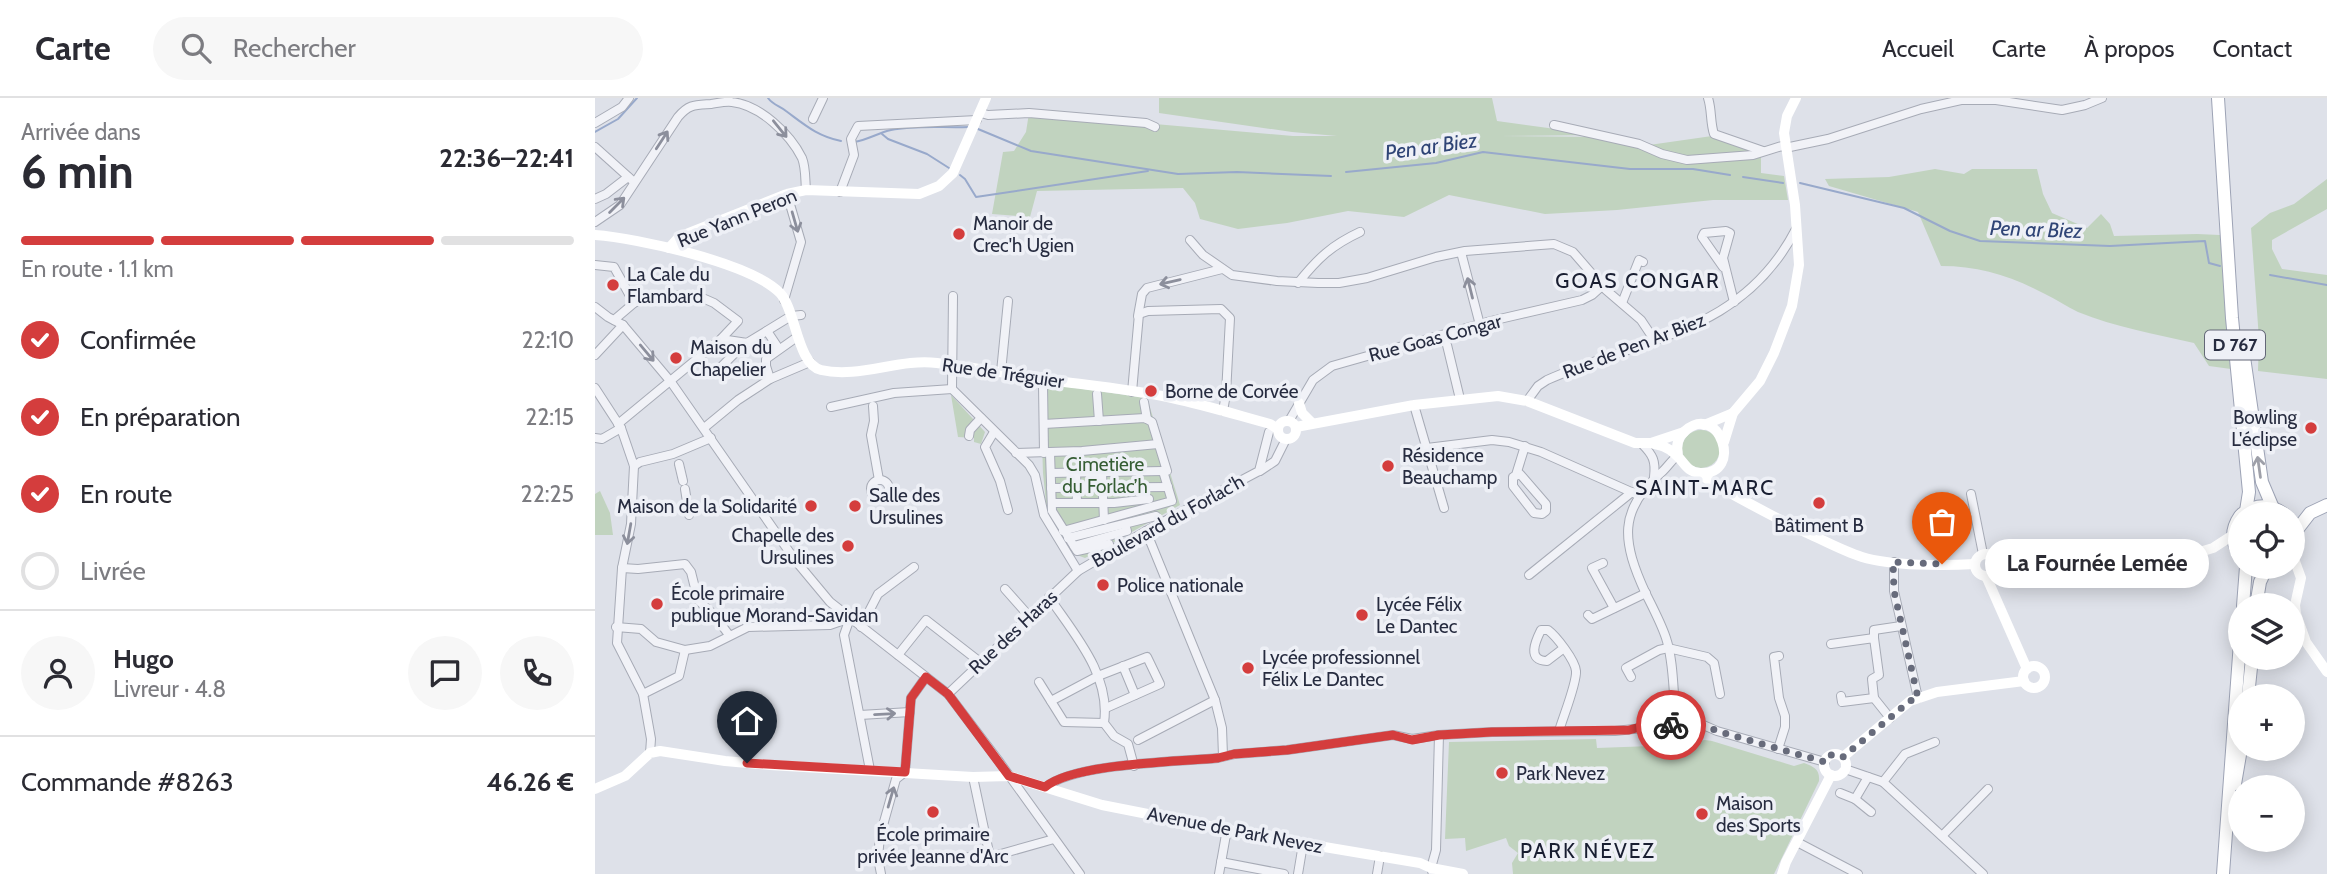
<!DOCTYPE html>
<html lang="fr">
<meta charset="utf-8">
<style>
:root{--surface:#fff;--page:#f7f7f7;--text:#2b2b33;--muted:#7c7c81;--line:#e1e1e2;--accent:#d43d3d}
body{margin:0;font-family:Cabin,sans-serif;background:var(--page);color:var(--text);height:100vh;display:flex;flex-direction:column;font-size:26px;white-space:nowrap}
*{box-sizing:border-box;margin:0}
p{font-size:23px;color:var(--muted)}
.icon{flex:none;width:38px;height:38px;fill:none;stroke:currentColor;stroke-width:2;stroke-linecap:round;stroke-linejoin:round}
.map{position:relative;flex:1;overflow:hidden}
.sheet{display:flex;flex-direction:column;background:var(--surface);width:595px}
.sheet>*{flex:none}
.buttons{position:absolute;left:1633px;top:404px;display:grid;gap:14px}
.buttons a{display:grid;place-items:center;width:77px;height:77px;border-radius:50%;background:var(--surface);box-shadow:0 4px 18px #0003;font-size:35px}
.pin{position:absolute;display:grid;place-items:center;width:60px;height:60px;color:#fff;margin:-72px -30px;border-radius:50% 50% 50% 0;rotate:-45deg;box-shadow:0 0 7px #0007}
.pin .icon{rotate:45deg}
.courier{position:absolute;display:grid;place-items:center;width:70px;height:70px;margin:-35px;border:5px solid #d43d3d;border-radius:50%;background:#fff;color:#222;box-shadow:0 2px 9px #0007}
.bubble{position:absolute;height:49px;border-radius:24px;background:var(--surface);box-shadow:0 4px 18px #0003;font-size:23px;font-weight:800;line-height:49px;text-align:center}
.headline em{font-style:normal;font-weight:800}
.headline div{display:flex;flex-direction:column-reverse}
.headline{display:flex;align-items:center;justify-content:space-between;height:119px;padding:0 21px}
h1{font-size:46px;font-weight:800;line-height:52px}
.bar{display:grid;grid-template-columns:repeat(4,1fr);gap:10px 7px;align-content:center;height:84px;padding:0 21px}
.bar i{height:9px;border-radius:5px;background:var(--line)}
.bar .current{background:var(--accent)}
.bar p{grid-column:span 4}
.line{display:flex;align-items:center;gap:18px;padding:0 21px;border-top:2px solid var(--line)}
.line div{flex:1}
.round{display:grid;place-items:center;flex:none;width:74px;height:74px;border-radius:37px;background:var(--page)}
ol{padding:0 21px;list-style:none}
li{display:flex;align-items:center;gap:21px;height:77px}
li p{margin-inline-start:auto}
li .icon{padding:7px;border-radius:50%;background:var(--accent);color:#fff;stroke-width:4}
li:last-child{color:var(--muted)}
li i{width:38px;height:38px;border:4px solid var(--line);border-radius:50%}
header{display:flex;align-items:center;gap:42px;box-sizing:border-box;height:98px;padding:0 35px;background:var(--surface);border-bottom:2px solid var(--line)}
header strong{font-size:33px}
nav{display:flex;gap:38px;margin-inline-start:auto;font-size:24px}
.search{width:490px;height:63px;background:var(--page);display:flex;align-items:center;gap:18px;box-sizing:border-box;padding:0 24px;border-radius:38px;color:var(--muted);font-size:26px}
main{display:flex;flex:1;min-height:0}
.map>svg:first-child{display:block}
.green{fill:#c1d3bf}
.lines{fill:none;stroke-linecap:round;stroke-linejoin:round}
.stream{stroke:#98a9cb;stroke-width:2}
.street-casing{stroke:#a7abb6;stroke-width:10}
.primary-casing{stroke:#9da3b5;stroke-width:14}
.street{stroke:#f1f2f7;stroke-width:8}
.secondary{stroke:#fff;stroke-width:10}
.primary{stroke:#fff;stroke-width:12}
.oneway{stroke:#8c8f9c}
.oneway2{stroke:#9ea0a9}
.done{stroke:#676b7b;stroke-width:7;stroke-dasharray:0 12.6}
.route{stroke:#d43d3d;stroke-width:9}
.poi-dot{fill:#d43d3d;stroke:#eef0f6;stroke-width:2.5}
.labels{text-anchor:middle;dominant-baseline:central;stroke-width:7;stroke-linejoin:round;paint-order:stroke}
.shield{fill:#eef0f6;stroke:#636777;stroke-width:2}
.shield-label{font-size:18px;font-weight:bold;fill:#272c40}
.street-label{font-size:19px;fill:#272c40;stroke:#eef0f6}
.poi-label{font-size:19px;fill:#272c40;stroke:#eef0f6;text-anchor:start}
.park-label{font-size:19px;fill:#355d33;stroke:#eef0f6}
.water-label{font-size:21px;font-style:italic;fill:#2f4476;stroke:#eef0f6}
.neighbourhood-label{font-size:21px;letter-spacing:2px;fill:#191e31;stroke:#eef0f6}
</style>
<header>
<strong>Carte</strong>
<div class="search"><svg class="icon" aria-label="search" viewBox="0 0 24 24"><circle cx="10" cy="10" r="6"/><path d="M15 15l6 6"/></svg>Rechercher</div>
<nav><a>Accueil</a><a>Carte</a><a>À propos</a><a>Contact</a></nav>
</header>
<main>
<section class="sheet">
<div class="headline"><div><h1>6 min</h1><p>Arrivée dans</p></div><em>22:36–22:41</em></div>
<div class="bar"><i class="current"></i><i class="current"></i><i class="current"></i><i></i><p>En route · 1.1 km</p></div>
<ol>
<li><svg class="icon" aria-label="check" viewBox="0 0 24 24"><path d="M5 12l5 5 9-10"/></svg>Confirmée<p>22:10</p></li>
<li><svg class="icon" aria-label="check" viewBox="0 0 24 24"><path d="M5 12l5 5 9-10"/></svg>En préparation<p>22:15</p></li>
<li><svg class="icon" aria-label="check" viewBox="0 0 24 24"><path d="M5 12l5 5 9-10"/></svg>En route<p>22:25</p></li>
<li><i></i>Livrée</li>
</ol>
<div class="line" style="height:126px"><a class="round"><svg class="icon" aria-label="person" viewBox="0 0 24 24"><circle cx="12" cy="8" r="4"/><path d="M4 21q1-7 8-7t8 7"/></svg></a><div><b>Hugo</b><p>Livreur · 4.8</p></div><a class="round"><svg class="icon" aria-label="chat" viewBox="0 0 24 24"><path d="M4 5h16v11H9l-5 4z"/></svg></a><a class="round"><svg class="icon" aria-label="phone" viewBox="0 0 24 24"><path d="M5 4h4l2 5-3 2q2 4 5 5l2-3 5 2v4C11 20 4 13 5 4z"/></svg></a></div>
<div class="line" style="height:91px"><div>Commande #8263</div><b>46.26 €</b></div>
</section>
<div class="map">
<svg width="1732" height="776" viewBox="0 0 1732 776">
<rect width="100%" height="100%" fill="#dee1e9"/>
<g class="green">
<polygon points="564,0 897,0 902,23 1005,37 905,38 1007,39 1040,49 1117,38 1157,53 1166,59 1166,75 1189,78 1193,102 1118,102 1022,112 950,116 854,97 809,119 753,113 692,125 643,131 605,121 600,105 588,90 442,93 435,119 397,116 408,54 419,53 431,34 434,15 698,38 742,38 697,34 564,15"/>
<path d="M1340,71L1369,76L1377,71H1442L1448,96L1457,115L1492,130L1506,116L1515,126L1519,138L1602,136L1625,137L1634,260L1636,271L1614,268L1599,245C1560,236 1520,229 1483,214C1472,209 1461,201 1450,196C1416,178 1384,168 1346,168L1323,114L1234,88L1230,81L1294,79Z"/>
<polygon points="1732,81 1732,111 1677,142 1677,151 1687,171 1732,177 1732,281 1663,273 1664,241 1656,130 1675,115 1699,106"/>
<polygon points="445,285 552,300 585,407 494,458 490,460 479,456 452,415 448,375"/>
<polygon points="356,297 390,334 386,346 379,344 379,340 363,339"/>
<circle cx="1106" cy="351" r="19"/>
<polygon points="5,393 15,415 18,437 0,437 0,396"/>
<path d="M1001,641L1002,650L1083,647L1110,642L1117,643L1199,668L1209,665C1219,669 1225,671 1224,683L1179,776H918L917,765L923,755L914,748L911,740L871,753L870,740L850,741L854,644Z"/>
</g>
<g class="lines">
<g class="stream">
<path d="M173,0C178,7 185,8 191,13C210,27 222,38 246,43"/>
<polyline points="383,31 436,53 583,76 642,74 736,78"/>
<polyline points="0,34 23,21 42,0"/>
<polyline points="287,36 293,41 332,56 354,70"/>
<path d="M259,44C272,42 283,35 296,32C321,27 348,30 374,29"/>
<polyline points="751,74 841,65 888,54 1035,71 1098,71 1135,77"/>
<polyline points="365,77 370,81 381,99 553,73"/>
<polyline points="1148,79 1188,85"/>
<polyline points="1205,85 1309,110 1355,133 1385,143 1515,148 1610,143 1614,165 1625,168"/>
<polyline points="1675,177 1732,187"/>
</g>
<defs>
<g id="street">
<path d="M1113,0C1117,12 1115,24 1119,36L1168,53"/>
<polyline points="386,15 393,17 434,15 551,25 560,29"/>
<polyline points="218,21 228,0"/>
<polyline points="0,25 27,9 34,0"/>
<polyline points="959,27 1044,46 1067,56 1092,62 1158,57 1190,47"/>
<polyline points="0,49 39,84"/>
<polyline points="1190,50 1233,41 1326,11 1366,2 1401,2 1467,12 1490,7 1507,0"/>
<polyline points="245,94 259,57 256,41 263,28 382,22"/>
<polyline points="0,101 11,96 33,79"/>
<path d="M0,124L25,107L83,19C94,6 100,7 116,6C123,5 131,3 137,4C165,7 195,36 207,60C211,70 210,82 211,92"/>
<polyline points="595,142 608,157 637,177 682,183 723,185 744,185 772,180 841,159 870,153 959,146 978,154 1011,192 1046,222 1060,243"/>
<polyline points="866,154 885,227"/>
<polyline points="0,167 19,169 39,205"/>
<polyline points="1128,169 1107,139 1109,135 1131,133 1135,135 1128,160 1139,204"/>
<path d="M703,185C723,160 737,147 765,134"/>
<polyline points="358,198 357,291 434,367 440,377 449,417 483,473"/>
<polyline points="189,202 206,144 192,96"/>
<polyline points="1027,205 1044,162 1048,164"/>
<polyline points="0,209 13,219 28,227 76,284 200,462 235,504 353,596 403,662 485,776"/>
<polyline points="543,218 547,196 552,190 627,171"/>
<polyline points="19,222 39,205 55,197 103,198 119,205 143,223 126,241"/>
<polyline points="172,233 184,251"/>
<polyline points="846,237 852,247 865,301"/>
<polyline points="0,257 28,227"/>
<polyline points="406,274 413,203"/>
<polyline points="120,275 150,245"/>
<polyline points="175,281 171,268 171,261 202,239"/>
<polyline points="448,287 449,355"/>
<polyline points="0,290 26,330 39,368 36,426 27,470 22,545 48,596 56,641 55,655"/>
<polyline points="537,294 544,216 553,213 626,211 635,220 631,296 628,313"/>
<polyline points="502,296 504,323"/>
<path d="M932,303L943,288L952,282C1048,239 1147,236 1201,131"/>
<polyline points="549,304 552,321"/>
<polyline points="819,307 849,410"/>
<polyline points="278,308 279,323 276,337 284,382"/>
<polyline points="236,309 299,295 357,291"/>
<polyline points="694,323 718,282 737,268 896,223 987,202 997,197 1007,188"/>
<polyline points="23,326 126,241 152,245 196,218 206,217"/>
<polyline points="449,326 550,320 557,324 572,373 568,373 577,403 468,433"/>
<polyline points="109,330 143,302 175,281 215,264"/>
<polyline points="399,334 390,349 405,383 413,412"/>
<polyline points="374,338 375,332 386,320"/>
<polyline points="0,340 7,341 26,330"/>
<path d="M1047,346C1058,357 1061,363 1059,379"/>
<polyline points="832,350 897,342 914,344 946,354 1043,397"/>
<polyline points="421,355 487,353 563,346"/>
<polyline points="455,355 457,413 482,453 514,446"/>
<polyline points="84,366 88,383"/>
<polyline points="39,368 45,364 78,356 116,340"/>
<polyline points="665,373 680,363 691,341"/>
<polyline points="456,375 568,373"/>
<polyline points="481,375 482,405"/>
<polyline points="507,375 509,422"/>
<polygon points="925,376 951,406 951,413 947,416 939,415 918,388 918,379"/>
<polyline points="921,377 930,348"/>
<circle cx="285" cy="391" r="9"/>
<polyline points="456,390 573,389"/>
<polyline points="90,391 94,417"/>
<polyline points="1376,396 1388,456"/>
<polyline points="457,405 519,405 554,401"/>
<polyline points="551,433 620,602 627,630 628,658"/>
<polyline points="473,440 561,418"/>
<polyline points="479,448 532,433 530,426"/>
<polyline points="1299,464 1299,493 1323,600"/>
<polyline points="1008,465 997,470 1019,510"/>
<polyline points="27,470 43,471 90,466 96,474 103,502 120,518 134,537"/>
<polyline points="934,477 1037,394"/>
<polyline points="410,491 434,518"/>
<path d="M454,499C479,536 516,577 509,625L519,638L533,646L539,668"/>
<polyline points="993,517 997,521 1051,495"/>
<polyline points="255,520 249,537 275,672"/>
<polyline points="21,529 46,531 61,544 90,552 115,548 153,529 235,527 255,520"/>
<polyline points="266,529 283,496 319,469"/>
<polyline points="1279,540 1279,532 1306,528"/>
<polyline points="1236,546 1279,540 1284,577 1277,581 1279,600 1295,620"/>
<polyline points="303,557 331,522 385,564"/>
<polyline points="528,568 540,597"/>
<polyline points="1036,579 1031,570 1064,552 1073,550 1112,559 1119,565 1125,596"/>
<polyline points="444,584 469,624 509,625"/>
<polyline points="48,596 84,578 90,552"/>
<polyline points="353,596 483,473 551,433 664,373 674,334"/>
<polyline points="1246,598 1247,604 1279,600"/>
<polyline points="456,603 503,578 552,559 565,586 511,610"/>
<path d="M1080,609C1078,587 1078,561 1071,540C1066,525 1058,510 1051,496C1027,444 1022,412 1068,373C1073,368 1077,362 1083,357"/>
<circle cx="1081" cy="619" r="9"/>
<polyline points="265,617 315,614"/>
<polyline points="1090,619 1122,633 1230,664"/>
<path d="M964,633C968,619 982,585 981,573C980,562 961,538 953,532H946C940,544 932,562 952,563L969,550"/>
<polyline points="543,642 620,602"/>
<polyline points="1183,651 1190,629 1190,618 1184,600 1179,559 1184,558"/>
<polyline points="1250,671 1288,684 1388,776"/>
<polyline points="378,679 395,759"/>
<polyline points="1288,684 1310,656 1340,644"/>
<path d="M451,689C479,665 583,664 623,660L640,656L692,652L798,637L817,641L844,637L897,634L1020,633L1048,630L1072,622"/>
<polyline points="1245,695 1260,701 1273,679"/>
<polyline points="1260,701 1276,714"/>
<polyline points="1347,738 1393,691"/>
<polyline points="1202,744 1263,776"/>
<polyline points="283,760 395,759 459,741"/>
<polyline points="626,764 689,776"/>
<polyline points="286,776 283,760 285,738 301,681 310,674 316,600 331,579"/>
<polyline points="624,776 632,731"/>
<polyline points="703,776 708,746"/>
<polyline points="782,776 785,758"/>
<polyline points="838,776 836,770 841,752 844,637"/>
</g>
<g id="primary">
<polyline points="1623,0 1637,220 1654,394 1651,413"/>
<polyline points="1648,252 1667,384 1678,410"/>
<path d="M1647,416C1661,406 1675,406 1689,416"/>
<path d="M1645,418C1636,431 1636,444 1645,457"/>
<polyline points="1698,437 1715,415 1732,407"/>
<polyline points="1648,508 1651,469"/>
<polyline points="1661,508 1665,484 1672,469"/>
<polyline points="1653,598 1657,560"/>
<polyline points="1640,686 1646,651"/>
<polyline points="1628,776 1645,544"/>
</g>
</defs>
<use href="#street" class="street-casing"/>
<use href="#primary" class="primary-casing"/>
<use href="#street" class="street"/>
<g class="secondary">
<path d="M0,137C42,140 156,165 185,195C201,212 202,266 226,272C264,281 304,260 342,265C382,270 422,277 462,283C501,288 540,292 577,300C610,307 642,317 675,326L683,331"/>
<polyline points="74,150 84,139 192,96 211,92 324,96 344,88 358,75 391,0"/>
<polyline points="704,305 707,315 717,325"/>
<circle cx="692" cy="332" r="9"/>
<polyline points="1109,327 1138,315"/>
<polyline points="701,329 819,307 903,298 932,303 1040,345 1056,345 1089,334"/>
<polyline points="1129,344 1138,315 1165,283 1179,255 1197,208 1204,167 1200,107 1189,35 1192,18 1201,0"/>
<path d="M1056,345C1065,347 1073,349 1080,356C1089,363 1091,374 1105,375C1150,377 1124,303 1090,333C1083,339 1081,348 1083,357"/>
<path d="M1103,375C1137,398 1175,417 1212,435C1230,443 1248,453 1267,459C1296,468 1350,468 1380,466"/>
<circle cx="1391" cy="467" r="11"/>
<polyline points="1698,458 1706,480 1700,507 1701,516 1711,544 1732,574"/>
<polyline points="1402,465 1515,481 1618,450 1638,437"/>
<polyline points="1391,478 1432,571"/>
<circle cx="1439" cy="579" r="11"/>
<circle cx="1240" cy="667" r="11"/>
<polyline points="1248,659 1315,603 1342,594 1429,583"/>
<polyline points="0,691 30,678 55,655 65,653 130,663 175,667 378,679 414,678 507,707 664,738 825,765 836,770 868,776"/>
<polyline points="1187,776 1191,764 1236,677"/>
</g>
<use href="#primary" class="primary"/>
</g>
<defs><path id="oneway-shaft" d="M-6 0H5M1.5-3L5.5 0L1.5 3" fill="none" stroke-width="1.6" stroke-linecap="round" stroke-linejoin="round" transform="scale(1.75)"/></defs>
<g class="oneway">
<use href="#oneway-shaft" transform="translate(185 31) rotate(51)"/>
<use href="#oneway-shaft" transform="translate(67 42) rotate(-57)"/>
<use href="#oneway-shaft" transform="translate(22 107) rotate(-45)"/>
<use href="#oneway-shaft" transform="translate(200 124) rotate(74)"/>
<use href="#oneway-shaft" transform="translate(575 184) rotate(167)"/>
<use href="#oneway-shaft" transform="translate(875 190) rotate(-104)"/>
<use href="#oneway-shaft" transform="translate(52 255) rotate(50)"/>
<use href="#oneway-shaft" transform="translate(34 436) rotate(100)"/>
<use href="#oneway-shaft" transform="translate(290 616) rotate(-3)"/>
<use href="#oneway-shaft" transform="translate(296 699) rotate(-74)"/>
</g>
<use class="oneway2" href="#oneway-shaft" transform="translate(1664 369) rotate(-98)"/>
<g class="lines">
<polyline class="done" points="1076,627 1086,627 1090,619 1122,633 1230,664 1233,658 1239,656 1248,659 1315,603 1323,600 1299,493 1298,464 1347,466"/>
<path class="route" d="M152,665L310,674L316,600L331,579L353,596L414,678L450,689C479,665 583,664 623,660L639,656L692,652L798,637L817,642L844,637L897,634L1034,632L1072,622L1076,627"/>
</g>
<g class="poi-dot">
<circle cx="364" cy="136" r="7"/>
<circle cx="18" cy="187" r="7"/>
<circle cx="81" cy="260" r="7"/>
<circle cx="556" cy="293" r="7"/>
<circle cx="1716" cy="330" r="7"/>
<circle cx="793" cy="368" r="7"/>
<circle cx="1224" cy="405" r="7"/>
<circle cx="216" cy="408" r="7"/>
<circle cx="260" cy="408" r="7"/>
<circle cx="253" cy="448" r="7"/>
<circle cx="508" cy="487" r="7"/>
<circle cx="62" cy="506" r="7"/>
<circle cx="767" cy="517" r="7"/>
<circle cx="653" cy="570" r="7"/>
<circle cx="907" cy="675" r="7"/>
<circle cx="338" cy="714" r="7"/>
<circle cx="1107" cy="716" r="7"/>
</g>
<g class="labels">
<rect class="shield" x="1610" y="232.5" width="60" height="29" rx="5"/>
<g class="shield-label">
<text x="1640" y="247">D 767</text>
</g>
<g class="street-label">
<text transform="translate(142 120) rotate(-22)">Rue Yann Peron</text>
<text transform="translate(840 240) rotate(-15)">Rue Goas Congar</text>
<text transform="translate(1039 248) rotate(-21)">Rue de Pen Ar Biez</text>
<text transform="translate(408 275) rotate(8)">Rue de Tréguier</text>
<text transform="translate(573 423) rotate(-29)">Boulevard du Forlac'h</text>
<text transform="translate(418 534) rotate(-43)">Rue des Haras</text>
<text transform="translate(640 732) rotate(11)">Avenue de Park Nevez</text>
</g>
<g class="poi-label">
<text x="378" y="125">Manoir de<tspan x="378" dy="22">Crec'h Ugien</tspan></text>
<text x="32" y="176">La Cale du<tspan x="32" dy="22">Flambard</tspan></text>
<text x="95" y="249">Maison du<tspan x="95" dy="22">Chapelier</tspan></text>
<text x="570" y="293">Borne de Corvée</text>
<text x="1702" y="319" text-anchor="end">Bowling<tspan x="1702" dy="22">L'éclipse</tspan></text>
<text x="807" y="357">Résidence<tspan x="807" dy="22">Beauchamp</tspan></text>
<text x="274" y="397">Salle des<tspan x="274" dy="22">Ursulines</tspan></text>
<text x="202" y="408" text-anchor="end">Maison de la Solidarité</text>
<text x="1224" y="427" text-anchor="middle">Bâtiment B</text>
<text x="239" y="437" text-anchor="end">Chapelle des<tspan x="239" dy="22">Ursulines</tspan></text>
<text x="522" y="487">Police nationale</text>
<text x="76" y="495">École primaire<tspan x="76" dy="22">publique Morand-Savidan</tspan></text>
<text x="781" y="506">Lycée Félix<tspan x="781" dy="22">Le Dantec</tspan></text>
<text x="667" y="559">Lycée professionnel<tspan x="667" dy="22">Félix Le Dantec</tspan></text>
<text x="921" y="675">Park Nevez</text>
<text x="1121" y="705">Maison<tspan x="1121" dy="22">des Sports</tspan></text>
<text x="338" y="736" text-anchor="middle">École primaire<tspan x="338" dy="22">privée Jeanne d'Arc</tspan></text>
</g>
<g class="park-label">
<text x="510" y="366">Cimetière<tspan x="510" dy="22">du Forlac’h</tspan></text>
</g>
<g class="water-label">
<text transform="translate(836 48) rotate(-8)">Pen ar Biez</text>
<text transform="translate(1441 131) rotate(2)">Pen ar Biez</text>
</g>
<g class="neighbourhood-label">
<text x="1043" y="182">GOAS CONGAR</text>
<text x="1110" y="389">SAINT-MARC</text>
<text x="993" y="752">PARK NÉVEZ</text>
</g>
</g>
</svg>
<div class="buttons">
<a><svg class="icon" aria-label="locate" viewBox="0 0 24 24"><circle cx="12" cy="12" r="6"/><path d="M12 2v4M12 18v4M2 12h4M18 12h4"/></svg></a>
<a><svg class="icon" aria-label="layers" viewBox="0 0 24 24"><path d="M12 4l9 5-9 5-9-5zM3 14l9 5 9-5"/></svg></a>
<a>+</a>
<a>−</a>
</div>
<div class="pin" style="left:1347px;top:466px;background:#ea580c"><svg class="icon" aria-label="bag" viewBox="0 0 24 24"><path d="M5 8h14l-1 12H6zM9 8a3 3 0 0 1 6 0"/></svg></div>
<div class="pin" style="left:152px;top:665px;background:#1f2937"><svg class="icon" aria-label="home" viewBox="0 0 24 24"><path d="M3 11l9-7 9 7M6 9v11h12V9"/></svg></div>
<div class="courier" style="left:1076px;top:627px"><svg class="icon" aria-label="bike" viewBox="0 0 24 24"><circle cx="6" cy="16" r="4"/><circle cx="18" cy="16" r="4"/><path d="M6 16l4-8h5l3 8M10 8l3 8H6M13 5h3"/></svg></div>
<div class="bubble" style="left:1390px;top:441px;width:224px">La Fournée Lemée</div>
</div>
</main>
